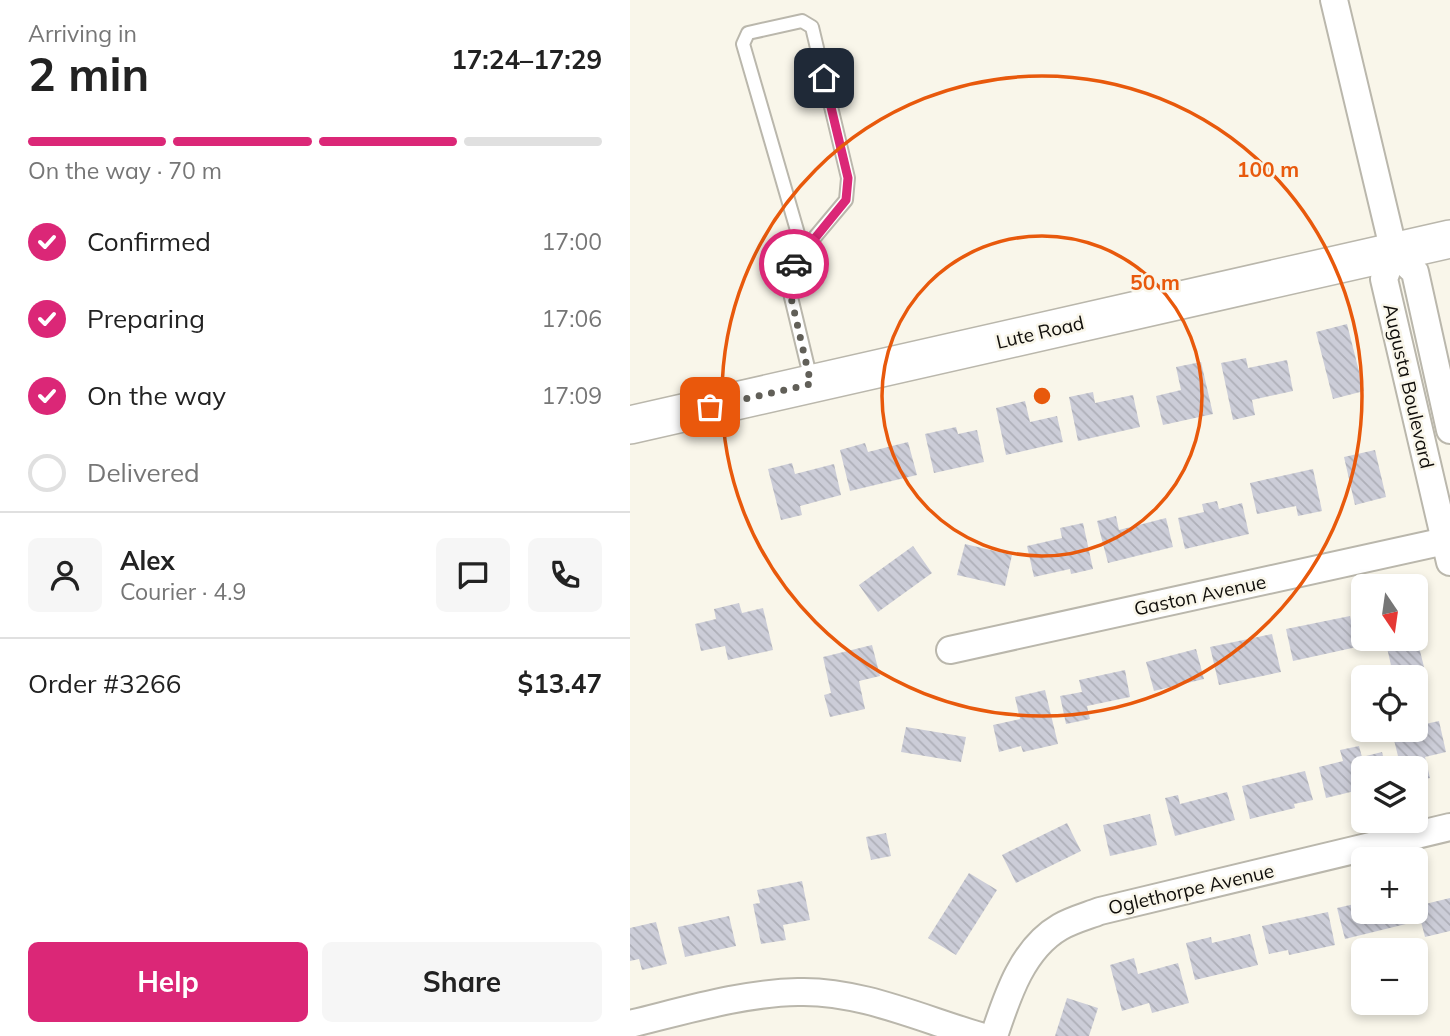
<!DOCTYPE html>
<meta charset="utf-8">
<style>
:root{--surface:#fff;--page:#f6f6f6;--text:#222;--muted:#767676;--line:#e0e0e0;--accent:#db2777}
body{margin:0;font-family:Mulish,sans-serif;background:var(--page);color:var(--text);height:100vh;display:flex;flex-direction:column;font-size:26px;white-space:nowrap}
*{box-sizing:border-box;margin:0}
p{font-size:23px;color:var(--muted)}
.icon{flex:none;width:38px;height:38px;fill:none;stroke:currentColor;stroke-width:2;stroke-linecap:round;stroke-linejoin:round}
.map{position:relative;flex:1;overflow:hidden}
.side{display:flex;flex-direction:column;background:var(--surface);width:630px}
.side>*{flex:none}
.needle{width:46px;rotate:167deg}
.tools{position:absolute;left:721px;top:574px;display:grid;gap:14px}
.tools a{display:grid;place-items:center;width:77px;height:77px;border-radius:10px;background:var(--surface);box-shadow:0 4px 10px #0003;font-size:35px}
.pin{position:absolute;display:grid;place-items:center;width:60px;height:60px;color:#fff;margin:-30px;border-radius:14px;box-shadow:0 4px 10px #0006}
.courier{position:absolute;display:grid;place-items:center;width:70px;height:70px;margin:-35px;border:5px solid #db2777;border-radius:50%;background:#fff;color:#222;box-shadow:0 2px 9px #0007}
.overview em{font-style:normal;font-weight:700}
.overview div{display:flex;flex-direction:column-reverse}
.overview{display:flex;align-items:center;justify-content:space-between;height:119px;padding:0 28px}
h1{font-size:46px;font-weight:700;line-height:52px}
.bar{display:grid;grid-template-columns:repeat(4,1fr);gap:10px 7px;align-content:center;height:84px;padding:0 28px}
.bar i{height:9px;border-radius:5px;background:var(--line)}
.bar .active{background:var(--accent)}
.bar p{grid-column:span 4}
.line{display:flex;align-items:center;gap:18px;padding:0 28px;border-top:2px solid var(--line)}
.line div{flex:1}
.round{display:grid;place-items:center;flex:none;width:74px;height:74px;border-radius:10px;background:var(--page)}
ol{padding:0 28px;list-style:none}
li{display:flex;align-items:center;gap:21px;height:77px}
li p{margin-inline-start:auto}
li .icon{padding:7px;border-radius:50%;background:var(--accent);color:#fff;stroke-width:4}
li:last-child{color:var(--muted)}
li i{width:38px;height:38px;border:4px solid var(--line);border-radius:50%}
.primary-button{display:flex;gap:14px;margin-top:auto;padding:14px 28px}
.primary-button a{flex:1;height:80px;border-radius:10px;background:var(--accent);color:#fff;font-size:28px;font-weight:700;line-height:80px;text-align:center}
.primary-button a+a{background:var(--page);color:var(--text)}
main{display:flex;flex:1;min-height:0}
.map>svg:first-child{display:block}
.building{fill:url(#building-back-hatch)}
.lines{fill:none;stroke-linecap:round;stroke-linejoin:round}
.lane-casing{stroke:#bab7ac;stroke-width:16}
.street-casing{stroke:#bab7ac;stroke-width:30}
.secondary-casing{stroke:#bab7ac;stroke-width:40}
.lane{stroke:#fff;stroke-width:12}
.street{stroke:#fff;stroke-width:26}
.secondary{stroke:#fff;stroke-width:37}
.done{stroke:#615f58;stroke-width:7;stroke-dasharray:0 12.6}
.route{stroke:#db2777;stroke-width:9}
.ring{fill:none;stroke:#e8590c;stroke-width:3.5}
.labels{text-anchor:middle;dominant-baseline:central;stroke-width:5;stroke-linejoin:round;paint-order:stroke}
.street-label{font-size:19px;fill:#0f0d0a;stroke:#f9f6ea}
.centre{fill:#e8590c;stroke:#f9f6ea;stroke-width:3.5}
.ring-label{font-size:21px;text-anchor:middle;font-weight:bold;fill:#e8590c;stroke:#f9f6ea;stroke-width:5;stroke-linejoin:round;paint-order:stroke}
</style>
<main>
<section class="side">
<div class="overview"><div><h1>2 min</h1><p>Arriving in</p></div><em>17:24–17:29</em></div>
<div class="bar"><i class="active"></i><i class="active"></i><i class="active"></i><i></i><p>On the way · 70 m</p></div>
<ol>
<li><svg class="icon" aria-label="check" viewBox="0 0 24 24"><path d="M5 12l5 5 9-10"/></svg>Confirmed<p>17:00</p></li>
<li><svg class="icon" aria-label="check" viewBox="0 0 24 24"><path d="M5 12l5 5 9-10"/></svg>Preparing<p>17:06</p></li>
<li><svg class="icon" aria-label="check" viewBox="0 0 24 24"><path d="M5 12l5 5 9-10"/></svg>On the way<p>17:09</p></li>
<li><i></i>Delivered</li>
</ol>
<div class="line" style="height:126px"><a class="round"><svg class="icon" aria-label="person" viewBox="0 0 24 24"><circle cx="12" cy="8" r="4"/><path d="M4 21q1-7 8-7t8 7"/></svg></a><div><b>Alex</b><p>Courier · 4.9</p></div><a class="round"><svg class="icon" aria-label="chat" viewBox="0 0 24 24"><path d="M4 5h16v11H9l-5 4z"/></svg></a><a class="round"><svg class="icon" aria-label="phone" viewBox="0 0 24 24"><path d="M5 4h4l2 5-3 2q2 4 5 5l2-3 5 2v4C11 20 4 13 5 4z"/></svg></a></div>
<div class="line" style="height:91px"><div>Order #3266</div><b>$13.47</b></div>
<div class="primary-button"><a>Help</a><a>Share</a></div>
</section>
<div class="map">
<svg width="820" height="1036" viewBox="0 0 820 1036">
<defs>
<pattern id="building-back-hatch" width="6" height="6" patternUnits="userSpaceOnUse" patternTransform="scale(1.75)"><rect width="6" height="6" fill="#cccdd8"/><path d="M-1 5l2 2M0 0l6 6M5-1l2 2" fill="none" stroke="#aeafb8"/></pattern>
</defs>
<rect width="100%" height="100%" fill="#f9f6ea"/>
<g class="building">
<polygon points="717,324 734,391 703,399 686,332"/>
<polygon points="616,358 618,368 657,360 663,391 622,400 625,415 603,420 591,363"/>
<polygon points="571,362 583,414 533,425 526,396 551,390 546,367"/>
<polygon points="463,392 465,403 503,395 510,427 448,441 439,397"/>
<polygon points="395,401 400,422 427,416 433,442 376,455 366,408"/>
<polygon points="326,427 328,434 347,430 354,462 304,473 295,434"/>
<polygon points="278,442 287,475 220,491 210,450 235,443 238,452"/>
<polygon points="745,450 756,497 725,505 714,457"/>
<polygon points="162,463 165,474 204,464 211,495 170,506 172,515 151,520 138,469"/>
<polygon points="683,469 692,511 668,516 666,506 627,514 620,483"/>
<polygon points="587,501 589,509 612,503 619,534 555,549 548,518 574,512 572,504"/>
<polygon points="486,516 489,530 536,518 543,547 478,563 467,521"/>
<polygon points="453,523 463,569 441,574 440,569 404,577 397,546 432,538 430,528"/>
<polygon points="335,544 382,555 375,586 327,575"/>
<polygon points="283,546 302,573 248,612 229,585"/>
<polygon points="109,603 112,613 133,608 143,650 98,660 95,646 71,651 65,624 86,619 84,609"/>
<polygon points="720,616 727,647 663,661 656,629"/>
<polygon points="642,634 651,672 589,685 580,647"/>
<polygon points="755,639 787,639 794,667 763,674"/>
<polygon points="242,645 250,676 229,681 235,709 200,717 194,695 201,693 193,657"/>
<polygon points="566,649 574,679 524,691 516,662"/>
<polygon points="495,670 500,697 457,706 460,719 436,724 430,696 452,692 449,680"/>
<polygon points="415,690 428,744 393,752 391,746 369,752 363,725 390,719 385,697"/>
<polygon points="809,721 816,752 795,757 800,778 786,781 786,768 771,768 762,732 786,730 786,726"/>
<polygon points="276,727 336,737 331,762 271,752"/>
<polygon points="729,746 732,757 752,752 756,768 733,768 733,789 696,798 689,767 713,761 710,750"/>
<polygon points="675,771 683,800 664,804 665,808 620,819 612,786"/>
<polygon points="597,792 605,820 545,836 535,798 548,795 550,804"/>
<polygon points="520,814 527,845 480,856 473,825"/>
<polygon points="437,823 451,851 386,883 372,855"/>
<polygon points="256,833 261,856 241,860 236,837"/>
<polygon points="339,873 367,890 326,955 298,938"/>
<polygon points="172,881 180,920 153,925 156,940 131,944 123,904 130,903 127,890"/>
<polygon points="820,898 820,931 795,937 787,906"/>
<polygon points="733,902 733,912 777,912 780,923 715,939 707,908"/>
<polygon points="698,912 705,945 659,955 658,950 639,954 632,926"/>
<polygon points="99,916 106,946 55,957 48,927"/>
<polygon points="26,922 37,964 12,970 9,959 0,961 0,928"/>
<polygon points="620,934 628,965 565,980 556,943 581,937 582,943"/>
<polygon points="504,958 508,974 548,963 559,1003 522,1013 519,1003 492,1011 480,965"/>
<polygon points="437,998 468,1008 459,1036 425,1036"/>
</g>
<g class="lines">
<defs>
<polyline id="lane" points="173,251 113,44 118,33 172,21 182,27 218,178 216,200 164,262 160,293 181,380"/>
<g id="street">
<polyline points="704,0 764,252 785,272 820,430"/>
<polyline points="764,252 754,279 820,562"/>
<polyline points="320,650 820,540"/>
<path d="M0,1024C54,1011 112,993 168,992C229,990 292,1019 350,1036"/>
<path d="M364,1036C377,997 392,949 430,927C442,920 457,916 470,911L820,827"/>
</g>
<polyline id="secondary" points="0,425 820,239"/>
</defs>
<use href="#lane" class="lane-casing"/>
<use href="#street" class="street-casing"/>
<use href="#secondary" class="secondary-casing"/>
<use href="#lane" class="lane"/>
<use href="#street" class="street"/>
<use href="#secondary" class="secondary"/>
</g>
<g class="lines">
<polyline class="done" points="80,407 181,384 160,293 164,264"/>
<polyline class="route" points="164,264 216,200 218,178 194,78"/>
</g>
<g class="ring">
<circle cx="412" cy="396" r="160"/>
<circle cx="412" cy="396" r="320"/>
</g>
<g class="labels">
<g class="street-label">
<text transform="translate(410 332) rotate(-13)">Lute Road</text>
<text transform="translate(779 386) rotate(77)">Augusta Boulevard</text>
<text transform="translate(570 595) rotate(-12)">Gaston Avenue</text>
<text transform="translate(561 889) rotate(-13)">Oglethorpe Avenue</text>
</g>
</g>
<circle cx="412" cy="396" r="10" class="centre"/>
<g class="ring-label">
<text x="638" y="177">100 m</text>
<text x="525" y="290">50 m</text>
</g>
</svg>
<div class="tools">
<a><svg class="needle" viewBox="-14 -14 28 28"><path d="M0-13l5 13h-10z" fill="#e53935"/><path d="M0 13l5-13h-10z" fill="#767676"/></svg></a>
<a><svg class="icon" aria-label="locate" viewBox="0 0 24 24"><circle cx="12" cy="12" r="6"/><path d="M12 2v4M12 18v4M2 12h4M18 12h4"/></svg></a>
<a><svg class="icon" aria-label="layers" viewBox="0 0 24 24"><path d="M12 4l9 5-9 5-9-5zM3 14l9 5 9-5"/></svg></a>
<a>+</a>
<a>−</a>
</div>
<div class="pin" style="left:80px;top:407px;background:#ea580c"><svg class="icon" aria-label="bag" viewBox="0 0 24 24"><path d="M5 8h14l-1 12H6zM9 8a3 3 0 0 1 6 0"/></svg></div>
<div class="pin" style="left:194px;top:78px;background:#1f2937"><svg class="icon" aria-label="home" viewBox="0 0 24 24"><path d="M3 11l9-7 9 7M6 9v11h12V9"/></svg></div>
<div class="courier" style="left:164px;top:264px"><svg class="icon" aria-label="car" viewBox="0 0 24 24"><path d="M5 17H2v-5l4-1 3-4h7l3 4 3 1v5h-3M9 17h6M6 11h13"/><circle cx="7" cy="17" r="2"/><circle cx="17" cy="17" r="2"/></svg></div>
</div>
</main>
